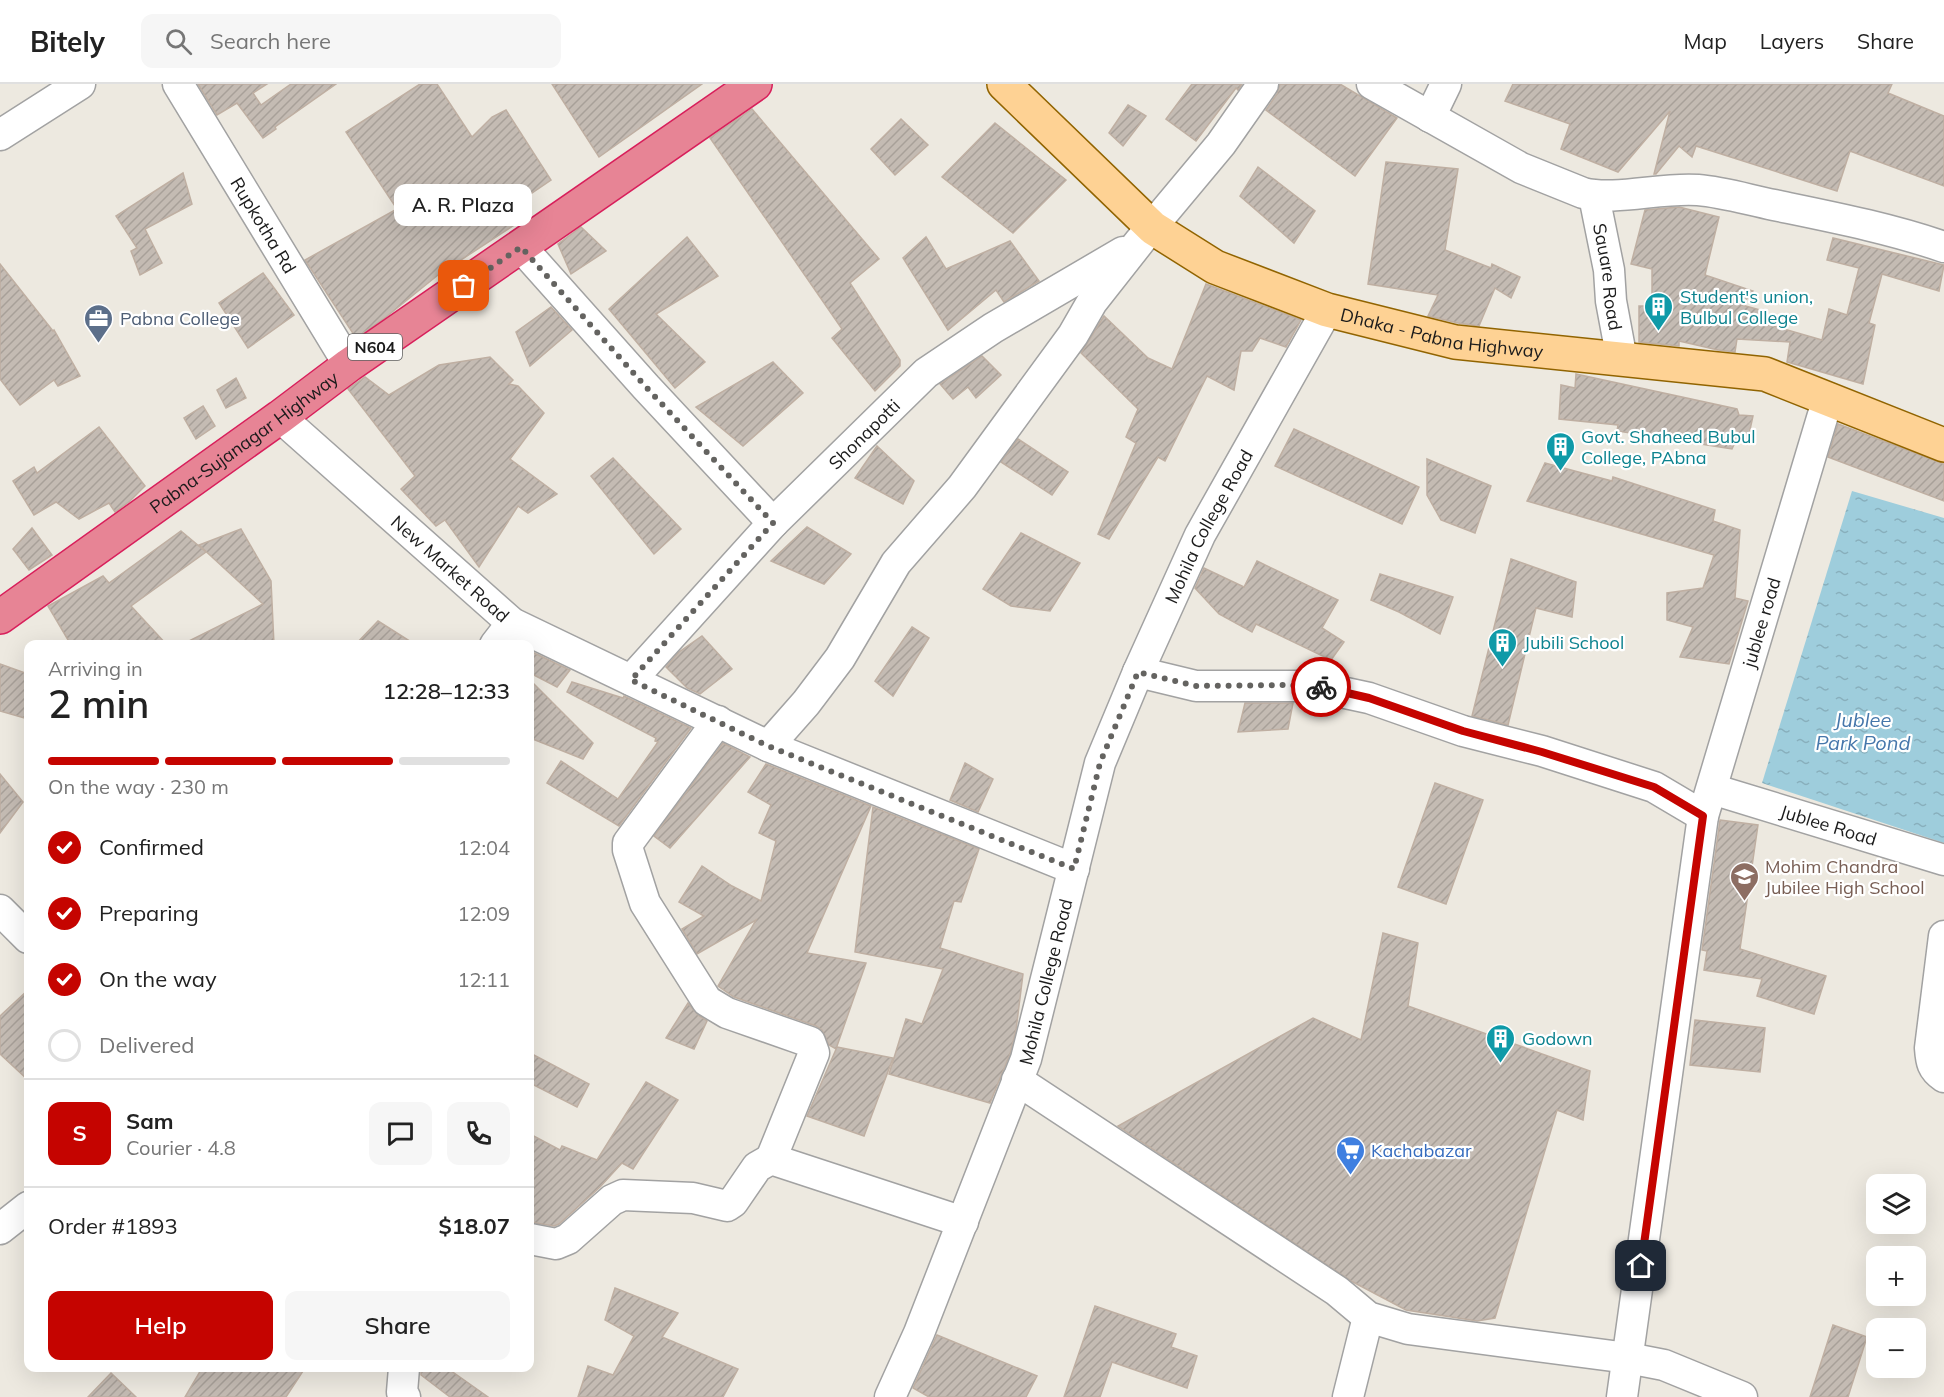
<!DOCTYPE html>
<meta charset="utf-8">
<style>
:root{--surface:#fff;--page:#f6f6f6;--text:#222;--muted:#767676;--line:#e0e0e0;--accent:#c50400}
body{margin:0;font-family:Mulish,sans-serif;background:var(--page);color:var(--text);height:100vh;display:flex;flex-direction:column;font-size:22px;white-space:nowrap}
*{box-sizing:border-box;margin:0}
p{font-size:20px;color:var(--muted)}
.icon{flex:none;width:33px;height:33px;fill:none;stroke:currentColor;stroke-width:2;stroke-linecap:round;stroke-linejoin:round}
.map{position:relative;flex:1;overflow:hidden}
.drawer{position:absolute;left:24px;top:556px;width:510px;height:732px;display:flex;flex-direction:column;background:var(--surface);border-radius:12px;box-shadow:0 6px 24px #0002}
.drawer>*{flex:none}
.controls{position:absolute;left:1866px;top:1090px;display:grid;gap:12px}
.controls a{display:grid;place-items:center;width:60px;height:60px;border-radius:12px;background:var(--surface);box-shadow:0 6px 24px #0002;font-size:30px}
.pin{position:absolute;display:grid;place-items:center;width:51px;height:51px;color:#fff;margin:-26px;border-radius:12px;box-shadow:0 3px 9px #0006}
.courier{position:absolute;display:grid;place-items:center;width:60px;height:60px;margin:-30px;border:4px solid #c50400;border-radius:50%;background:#fff;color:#222;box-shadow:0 2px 8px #0007}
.bubble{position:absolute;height:42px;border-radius:12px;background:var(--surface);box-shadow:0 6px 24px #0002;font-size:20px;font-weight:600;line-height:42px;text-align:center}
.overview em{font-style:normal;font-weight:600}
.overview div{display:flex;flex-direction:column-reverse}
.overview{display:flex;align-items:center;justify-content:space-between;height:102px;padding:0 24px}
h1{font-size:39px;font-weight:600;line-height:45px}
.bar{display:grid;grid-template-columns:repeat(4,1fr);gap:9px 6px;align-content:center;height:72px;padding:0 24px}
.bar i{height:8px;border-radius:4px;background:var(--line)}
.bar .current{background:var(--accent)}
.bar p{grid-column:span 4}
.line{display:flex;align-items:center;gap:15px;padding:0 24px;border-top:2px solid var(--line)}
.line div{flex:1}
.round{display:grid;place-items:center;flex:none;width:63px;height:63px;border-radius:12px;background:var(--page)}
ol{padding:0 24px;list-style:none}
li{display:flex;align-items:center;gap:18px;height:66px}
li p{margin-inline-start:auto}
li .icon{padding:6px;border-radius:50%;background:var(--accent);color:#fff;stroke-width:4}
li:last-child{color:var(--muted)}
li i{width:33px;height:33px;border:3px solid var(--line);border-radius:50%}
.primary-button{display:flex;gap:12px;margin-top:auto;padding:12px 24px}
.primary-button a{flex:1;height:69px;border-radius:12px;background:var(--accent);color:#fff;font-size:24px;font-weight:600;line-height:69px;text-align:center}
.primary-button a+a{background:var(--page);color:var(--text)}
header{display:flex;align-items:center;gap:36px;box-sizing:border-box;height:84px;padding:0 30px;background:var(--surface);border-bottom:2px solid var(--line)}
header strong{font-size:28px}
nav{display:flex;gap:33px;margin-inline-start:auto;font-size:21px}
.search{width:420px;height:54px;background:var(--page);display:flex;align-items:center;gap:15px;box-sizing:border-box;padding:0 21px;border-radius:12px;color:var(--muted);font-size:22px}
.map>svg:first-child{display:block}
.water{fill:url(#water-ripples)}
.building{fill:url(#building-hatch);stroke:#bfafa2;stroke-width:1.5}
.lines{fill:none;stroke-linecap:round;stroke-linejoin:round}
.minor-casing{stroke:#a2a2a2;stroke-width:33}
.major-casing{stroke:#916400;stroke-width:36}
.highway-casing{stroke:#d81f5b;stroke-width:36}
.minor{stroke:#fff;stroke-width:30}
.major{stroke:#fed294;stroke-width:33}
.highway{stroke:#e78495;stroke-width:33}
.done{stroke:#646360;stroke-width:6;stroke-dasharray:0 10.8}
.route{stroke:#c50400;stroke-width:8}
.labels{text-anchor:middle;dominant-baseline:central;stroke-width:4.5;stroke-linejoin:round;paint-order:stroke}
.shield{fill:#fff;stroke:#5f5f5f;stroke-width:1.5}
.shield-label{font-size:16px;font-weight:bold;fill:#1b1b1b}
.street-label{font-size:18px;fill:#1b1b1b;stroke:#fff}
.culture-label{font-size:18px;fill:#0d838f;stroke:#fff;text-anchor:start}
.service-label{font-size:18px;fill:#4e5e75;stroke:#fff;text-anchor:start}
.education-label{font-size:18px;fill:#785e54;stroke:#fff;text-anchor:start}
.shop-label{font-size:18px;fill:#366cbe;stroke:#fff;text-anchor:start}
.water-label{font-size:20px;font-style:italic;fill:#4677ab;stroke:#fff}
</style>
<header>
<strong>Bitely</strong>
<div class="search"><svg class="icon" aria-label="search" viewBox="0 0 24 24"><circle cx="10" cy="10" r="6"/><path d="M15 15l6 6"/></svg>Search here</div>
<nav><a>Map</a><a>Layers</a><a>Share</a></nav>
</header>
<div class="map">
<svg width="1944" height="1313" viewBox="0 0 1944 1313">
<defs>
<pattern id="water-ripples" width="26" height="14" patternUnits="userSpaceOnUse" patternTransform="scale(1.5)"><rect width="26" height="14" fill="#9ecddc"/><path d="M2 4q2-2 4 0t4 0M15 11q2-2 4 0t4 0" fill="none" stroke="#88afbc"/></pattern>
<pattern id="building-hatch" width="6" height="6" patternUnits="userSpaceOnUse" patternTransform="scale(1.5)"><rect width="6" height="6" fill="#c4bbb3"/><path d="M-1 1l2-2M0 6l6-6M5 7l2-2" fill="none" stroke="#a8a099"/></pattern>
</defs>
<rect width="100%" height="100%" fill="#ede9e0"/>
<polygon class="water" points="1852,407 1944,434 1944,759 1762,699"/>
<g class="building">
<polygon points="198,0 267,0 253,9 261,21 291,0 336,0 275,43 276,45 263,54 237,19 217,31"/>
<polygon points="420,0 437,0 472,53 492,33 506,26 551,96 516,120 525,134 438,191 386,233 356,254 305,176 397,125 346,48"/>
<polygon points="552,0 702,0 599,73"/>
<polygon points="1192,0 1242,0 1238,6 1236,4 1196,57 1166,35"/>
<polygon points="1280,0 1340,0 1397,34 1355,92 1266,26 1277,10"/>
<polygon points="1513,0 1892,0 1888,9 1944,32 1944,102 1850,67 1837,107 1696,62 1692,73 1679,62 1656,90 1654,90 1670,27 1618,88 1561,65 1570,40 1505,17"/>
<polygon points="1128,21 1146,32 1123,62 1109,49"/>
<polygon points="752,25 879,175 850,199 900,276 900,282 875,307 832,254 842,245 710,54"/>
<polygon points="901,35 928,61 895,91 871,65"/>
<polygon points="995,39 1066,96 1013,149 942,93"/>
<polygon points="1386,78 1458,85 1445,166 1491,184 1492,180 1520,193 1511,214 1495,204 1479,242 1458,239 1428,232 1438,211 1368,200"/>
<polygon points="1258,83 1315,127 1294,159 1240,112"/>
<polygon points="183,89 192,120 145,145 162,179 140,191 131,167 137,164 116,132"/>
<polygon points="1679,123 1719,133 1705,191 1753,207 1742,221 1764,227 1763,239 1822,256 1829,225 1847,231 1859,184 1827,176 1833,154 1944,181 1939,207 1882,190 1869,239 1875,241 1863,300 1787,278 1790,258 1737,255 1735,268 1718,266 1679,257 1679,262 1639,258 1639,222 1652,222 1652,185 1631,180 1645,126"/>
<polygon points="581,143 606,167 571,190 558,160"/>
<polygon points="687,153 718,192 656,230 705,278 675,304 609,225"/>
<polygon points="926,153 946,185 1010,157 1039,197 1004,218 996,206 948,246 903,174"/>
<polygon points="0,180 53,247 54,246 80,292 58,302 54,296 20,321 0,295"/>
<polygon points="263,189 294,231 248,264 219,219"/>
<polygon points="1206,200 1301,236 1286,263 1260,254 1252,267 1241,267 1234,306 1207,292 1165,377 1158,373 1109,455 1098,450 1136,359 1126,353 1138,325 1081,269 1104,232 1148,274 1172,285"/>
<polygon points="551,223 572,246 530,282 516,248"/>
<polygon points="982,272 1001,291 976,314 968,303 953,315 940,300"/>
<polygon points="490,273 513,296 509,300 518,302 544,329 510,375 557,410 528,429 518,422 479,483 445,436 436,442 401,405 415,392 348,305 365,293 389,311 439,281"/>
<polygon points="773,278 803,309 743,362 696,323"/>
<polygon points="1576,290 1737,325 1739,331 1753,332 1748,355 1736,356 1732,365 1617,347 1618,341 1559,335 1561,301 1575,304"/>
<polygon points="236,294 246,314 226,324 217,306"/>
<polygon points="203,322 215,342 196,355 184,334"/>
<polygon points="1838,340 1944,380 1944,417 1828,373"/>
<polygon points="99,343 145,402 130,417 115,428 109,419 79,435 56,418 34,431 13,397 34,383 37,389"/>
<polygon points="1294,345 1419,403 1402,440 1275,382"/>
<polygon points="1018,355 1068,388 1052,411 1001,378"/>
<polygon points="877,362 914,397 903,420 855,394"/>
<polygon points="613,374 681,445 654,470 591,392"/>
<polygon points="1427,375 1491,402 1475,449 1441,436 1427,411"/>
<polygon points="1545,379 1612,397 1613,393 1715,426 1713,437 1740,446 1735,514 1748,517 1729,580 1680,573 1693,543 1667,536 1667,509 1703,504 1714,471 1527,417"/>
<polygon points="807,443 851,470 824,500 771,477"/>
<polygon points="32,444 52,471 29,486 13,465"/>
<polygon points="241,445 271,497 274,561 181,561 263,520 199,461"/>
<polygon points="181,447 206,468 131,522 167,561 71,561 48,522 103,492 109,499"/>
<polygon points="1021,449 1080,479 1050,527 1011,522 983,505"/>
<polygon points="1511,475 1576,498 1572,533 1536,524 1508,641 1472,632"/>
<polygon points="1257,477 1338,516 1322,544 1344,558 1331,576 1256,540 1252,548 1219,530 1195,504 1204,484 1244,503"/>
<polygon points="1380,490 1453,513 1440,550 1399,528 1371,516"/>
<polygon points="378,537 416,561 355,561"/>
<polygon points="912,543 929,554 893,612 875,597"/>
<polygon points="702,552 732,585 700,610 687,604 666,583 679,568"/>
<polygon points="530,567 570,586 557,603 530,589"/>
<polygon points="0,580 28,590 28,635 0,627"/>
<polygon points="530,596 593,659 583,675 530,654"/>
<polygon points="572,598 623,614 624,612 691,644 619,742 547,699 561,677 618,715 658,658 655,657 656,654 567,608"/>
<polygon points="1245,619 1293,619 1288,645 1238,648"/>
<polygon points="723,659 750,673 670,764 654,752"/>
<polygon points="965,679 993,695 978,728 950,716"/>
<polygon points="766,680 871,722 807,869 866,879 836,965 829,961 822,946 816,942 734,913 718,902 756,836 697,870 682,845 704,832 679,818 702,782 732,802 761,817 776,757 759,749 771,721 748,708"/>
<polygon points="0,690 23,718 0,749"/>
<polygon points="1435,699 1483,716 1446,820 1398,803"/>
<polygon points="873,723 979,765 961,818 954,817 940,864 1023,890 1016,946 1010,970 990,1019 889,990 906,935 922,940 943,885 855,868"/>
<polygon points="1720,736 1758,741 1740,865 1826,892 1814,930 1757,912 1762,895 1704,886 1707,867 1702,866"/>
<polygon points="1383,849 1418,859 1408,922 1590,987 1583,1036 1557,1026 1495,1234 1477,1237 1406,1226 1353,1198 1118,1042 1313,934 1361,956"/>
<polygon points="28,906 28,996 0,970 0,932"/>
<polygon points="688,919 698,931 707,937 694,965 666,954"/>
<polygon points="1695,936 1765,944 1760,988 1690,981"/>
<polygon points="837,963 893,974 864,1052 807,1032"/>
<polygon points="530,969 589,1000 577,1023 530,999"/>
<polygon points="646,998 678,1016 633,1085 622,1079 600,1103 559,1140 554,1142 530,1138 530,1050 560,1066 562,1062 597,1076"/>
<polygon points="615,1204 678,1229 662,1253 738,1285 723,1313 578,1313 588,1282 613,1291 634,1252 605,1236"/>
<polygon points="1095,1222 1176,1250 1171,1263 1197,1272 1187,1304 1112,1278 1100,1313 1064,1313"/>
<polygon points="1833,1241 1867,1253 1848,1313 1810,1313"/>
<polygon points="937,1251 1037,1292 1026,1313 929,1313 913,1304"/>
<polygon points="202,1284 305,1284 286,1313 185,1313"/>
<polygon points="421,1284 447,1284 488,1313 450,1313 421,1291"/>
<polygon points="111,1289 136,1313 88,1313"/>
</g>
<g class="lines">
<defs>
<g id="minor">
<path id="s1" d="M178,0L349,281"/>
<path d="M1372,0L1521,84L1583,109C1615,117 1662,103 1698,106C1723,108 1749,116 1774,121C1832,133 1889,144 1944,163"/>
<polyline points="1430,33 1446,0"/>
<polyline points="0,51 80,0"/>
<path id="s2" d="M1594,112L1609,186L1611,217L1622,276"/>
<polyline points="521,163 646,303 773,439"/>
<path id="s3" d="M280,333L512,539L768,662L1074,785"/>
<polyline points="495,561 512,539"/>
<polyline points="1138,588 1196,602 1313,602 1369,614 1463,647 1542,667 1654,703 1703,732"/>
<path id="s4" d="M631,596L773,439L926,289L993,244L1123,168"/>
<polyline points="718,637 628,759 628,766 645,819 707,917 727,929 810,958 814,969 771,1075"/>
<polyline points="768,662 806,619 840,574 896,479 962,403 1073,251 1092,218 1140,157 1221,60 1263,0"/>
<path id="s5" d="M1712,705L1944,776"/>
<polyline points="0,826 28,854"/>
<path d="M1944,852L1930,964C1931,978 1932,985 1944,993"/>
<polyline points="1017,996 1337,1207 1368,1233 1408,1245 1628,1274 1664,1281 1742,1313"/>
<polyline points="0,1145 28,1123"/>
<polyline points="530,1155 556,1160 568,1155 612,1116 623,1111 693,1114 727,1122 733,1118 757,1083 771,1075 963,1138"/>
<polyline points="404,1284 402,1308 405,1313"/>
<path id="s6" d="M890,1313L919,1249L1026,975L1100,679L1138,588L1200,451L1327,226"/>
<polyline points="1348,1313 1368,1233"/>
<path id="s7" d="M1622,1313L1703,732L1828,314"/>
</g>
<g id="major">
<path id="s8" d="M1004,0L1153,144L1215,183L1327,226L1455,258L1765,290L1944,361"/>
</g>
<g id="highway">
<path id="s9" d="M0,533L280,333L349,281L755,0"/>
</g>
</defs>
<use href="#minor" class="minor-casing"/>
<use href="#major" class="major-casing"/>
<use href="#highway" class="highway-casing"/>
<use href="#minor" class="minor"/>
<use href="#major" class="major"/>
<use href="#highway" class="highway"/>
</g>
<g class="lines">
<polyline class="done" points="464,202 521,163 646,303 773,439 631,596 768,662 1074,785 1100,679 1138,588 1196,602 1283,601 1321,603"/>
<polyline class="route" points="1321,603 1369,614 1463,647 1542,668 1654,703 1703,732 1641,1182"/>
</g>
<defs>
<symbol id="building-pin" viewBox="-11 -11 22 30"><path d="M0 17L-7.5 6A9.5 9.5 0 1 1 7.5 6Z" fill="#0f9aa8" stroke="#fff"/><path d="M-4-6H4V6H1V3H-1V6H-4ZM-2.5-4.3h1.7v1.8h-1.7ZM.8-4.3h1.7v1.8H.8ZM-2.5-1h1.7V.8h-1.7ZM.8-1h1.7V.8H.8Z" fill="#fff"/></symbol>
<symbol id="office-pin" viewBox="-11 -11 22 30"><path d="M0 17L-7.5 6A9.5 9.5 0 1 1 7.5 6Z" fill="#5c6f8a" stroke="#fff"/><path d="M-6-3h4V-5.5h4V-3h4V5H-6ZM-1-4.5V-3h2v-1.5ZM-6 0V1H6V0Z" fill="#fff"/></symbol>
<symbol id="school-pin" viewBox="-11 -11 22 30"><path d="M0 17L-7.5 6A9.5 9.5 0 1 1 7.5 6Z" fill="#8d6e63" stroke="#fff"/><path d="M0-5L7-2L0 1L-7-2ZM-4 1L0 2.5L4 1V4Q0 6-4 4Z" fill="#fff"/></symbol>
<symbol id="supermarket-pin" viewBox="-11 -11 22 30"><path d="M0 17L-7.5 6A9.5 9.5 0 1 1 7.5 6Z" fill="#3f7fe0" stroke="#fff"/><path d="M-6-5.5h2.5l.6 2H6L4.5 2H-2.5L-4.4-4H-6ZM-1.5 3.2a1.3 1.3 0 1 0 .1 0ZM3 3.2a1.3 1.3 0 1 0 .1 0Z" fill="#fff"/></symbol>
</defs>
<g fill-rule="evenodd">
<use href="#building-pin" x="1642" y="206" width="33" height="45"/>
<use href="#office-pin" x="82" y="218" width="33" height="45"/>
<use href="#building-pin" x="1544" y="346" width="33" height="45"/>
<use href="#building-pin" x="1486" y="542" width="33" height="45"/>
<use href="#school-pin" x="1728" y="776" width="33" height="45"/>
<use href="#building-pin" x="1484" y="938" width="33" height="45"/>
<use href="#supermarket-pin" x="1334" y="1050" width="33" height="45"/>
</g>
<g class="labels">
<rect class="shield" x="348" y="250" width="54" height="26" rx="4.5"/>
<g class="shield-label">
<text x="375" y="263">N604</text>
</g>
<g class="street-label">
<text stroke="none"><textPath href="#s1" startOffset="165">Rupkotha Rd</textPath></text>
<text stroke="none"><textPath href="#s2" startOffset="82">Sauare Road</textPath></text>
<text stroke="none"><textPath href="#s8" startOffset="518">Dhaka - Pabna Highway</textPath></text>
<text stroke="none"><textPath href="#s4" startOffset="339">Shonapotti</textPath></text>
<text stroke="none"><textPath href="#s9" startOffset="300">Pabna-Sujanagar Highway</textPath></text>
<text stroke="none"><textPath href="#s6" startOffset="930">Mohila College Road</textPath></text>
<text stroke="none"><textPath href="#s3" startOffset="228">New Market Road</textPath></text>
<text stroke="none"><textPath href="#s7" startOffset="789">jublee road</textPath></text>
<text stroke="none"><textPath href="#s5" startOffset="122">Jublee Road</textPath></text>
<text stroke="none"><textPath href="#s6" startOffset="444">Mohila College Road</textPath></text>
</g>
<g class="culture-label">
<text x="1680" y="212">Student's union,<tspan x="1680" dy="21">Bulbul College</tspan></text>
<text x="1581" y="352">Govt. Shaheed Bubul<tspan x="1581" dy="21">College, PAbna</tspan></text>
<text x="1524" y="558">Jubili School</text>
<text x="1522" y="954">Godown</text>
</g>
<g class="service-label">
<text x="120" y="234">Pabna College</text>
</g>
<g class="education-label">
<text x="1765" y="782">Mohim Chandra<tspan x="1765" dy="21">Jubilee High School</tspan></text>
</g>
<g class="shop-label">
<text x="1371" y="1066">Kachabazar</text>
</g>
<g class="water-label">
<text x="1863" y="635">Jublee<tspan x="1863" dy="23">Park Pond</tspan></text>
</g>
</g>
</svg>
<div class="controls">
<a><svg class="icon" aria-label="layers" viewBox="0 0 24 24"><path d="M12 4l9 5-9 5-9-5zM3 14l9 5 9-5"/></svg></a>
<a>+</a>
<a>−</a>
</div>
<div class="pin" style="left:464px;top:202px;background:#ea580c"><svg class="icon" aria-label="bag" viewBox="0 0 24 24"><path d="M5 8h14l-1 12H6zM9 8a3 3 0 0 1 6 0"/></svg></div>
<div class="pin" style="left:1641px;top:1182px;background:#1f2937"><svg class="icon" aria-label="home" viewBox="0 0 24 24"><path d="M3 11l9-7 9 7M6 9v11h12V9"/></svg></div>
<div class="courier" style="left:1321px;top:603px"><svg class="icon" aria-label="bike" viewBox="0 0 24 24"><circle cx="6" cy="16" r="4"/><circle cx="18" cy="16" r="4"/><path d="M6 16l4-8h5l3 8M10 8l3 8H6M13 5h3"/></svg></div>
<div class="bubble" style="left:394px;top:100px;width:138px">A. R. Plaza</div>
<section class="drawer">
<div class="overview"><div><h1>2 min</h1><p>Arriving in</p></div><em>12:28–12:33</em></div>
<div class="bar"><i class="current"></i><i class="current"></i><i class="current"></i><i></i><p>On the way · 230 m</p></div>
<ol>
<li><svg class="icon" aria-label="check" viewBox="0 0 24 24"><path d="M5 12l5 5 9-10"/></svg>Confirmed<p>12:04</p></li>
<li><svg class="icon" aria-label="check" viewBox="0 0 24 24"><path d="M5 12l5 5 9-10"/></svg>Preparing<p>12:09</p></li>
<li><svg class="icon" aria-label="check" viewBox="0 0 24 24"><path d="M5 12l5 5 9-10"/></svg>On the way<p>12:11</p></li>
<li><i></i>Delivered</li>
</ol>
<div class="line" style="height:108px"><b class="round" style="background:var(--accent);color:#fff">S</b><div><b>Sam</b><p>Courier · 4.8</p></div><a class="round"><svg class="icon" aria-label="chat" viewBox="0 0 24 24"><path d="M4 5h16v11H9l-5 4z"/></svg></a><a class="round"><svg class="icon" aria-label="phone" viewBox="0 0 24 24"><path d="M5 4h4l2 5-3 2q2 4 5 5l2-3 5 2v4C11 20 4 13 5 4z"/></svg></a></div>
<div class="line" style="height:78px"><div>Order #1893</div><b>$18.07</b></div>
<div class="primary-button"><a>Help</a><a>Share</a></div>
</section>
</div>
